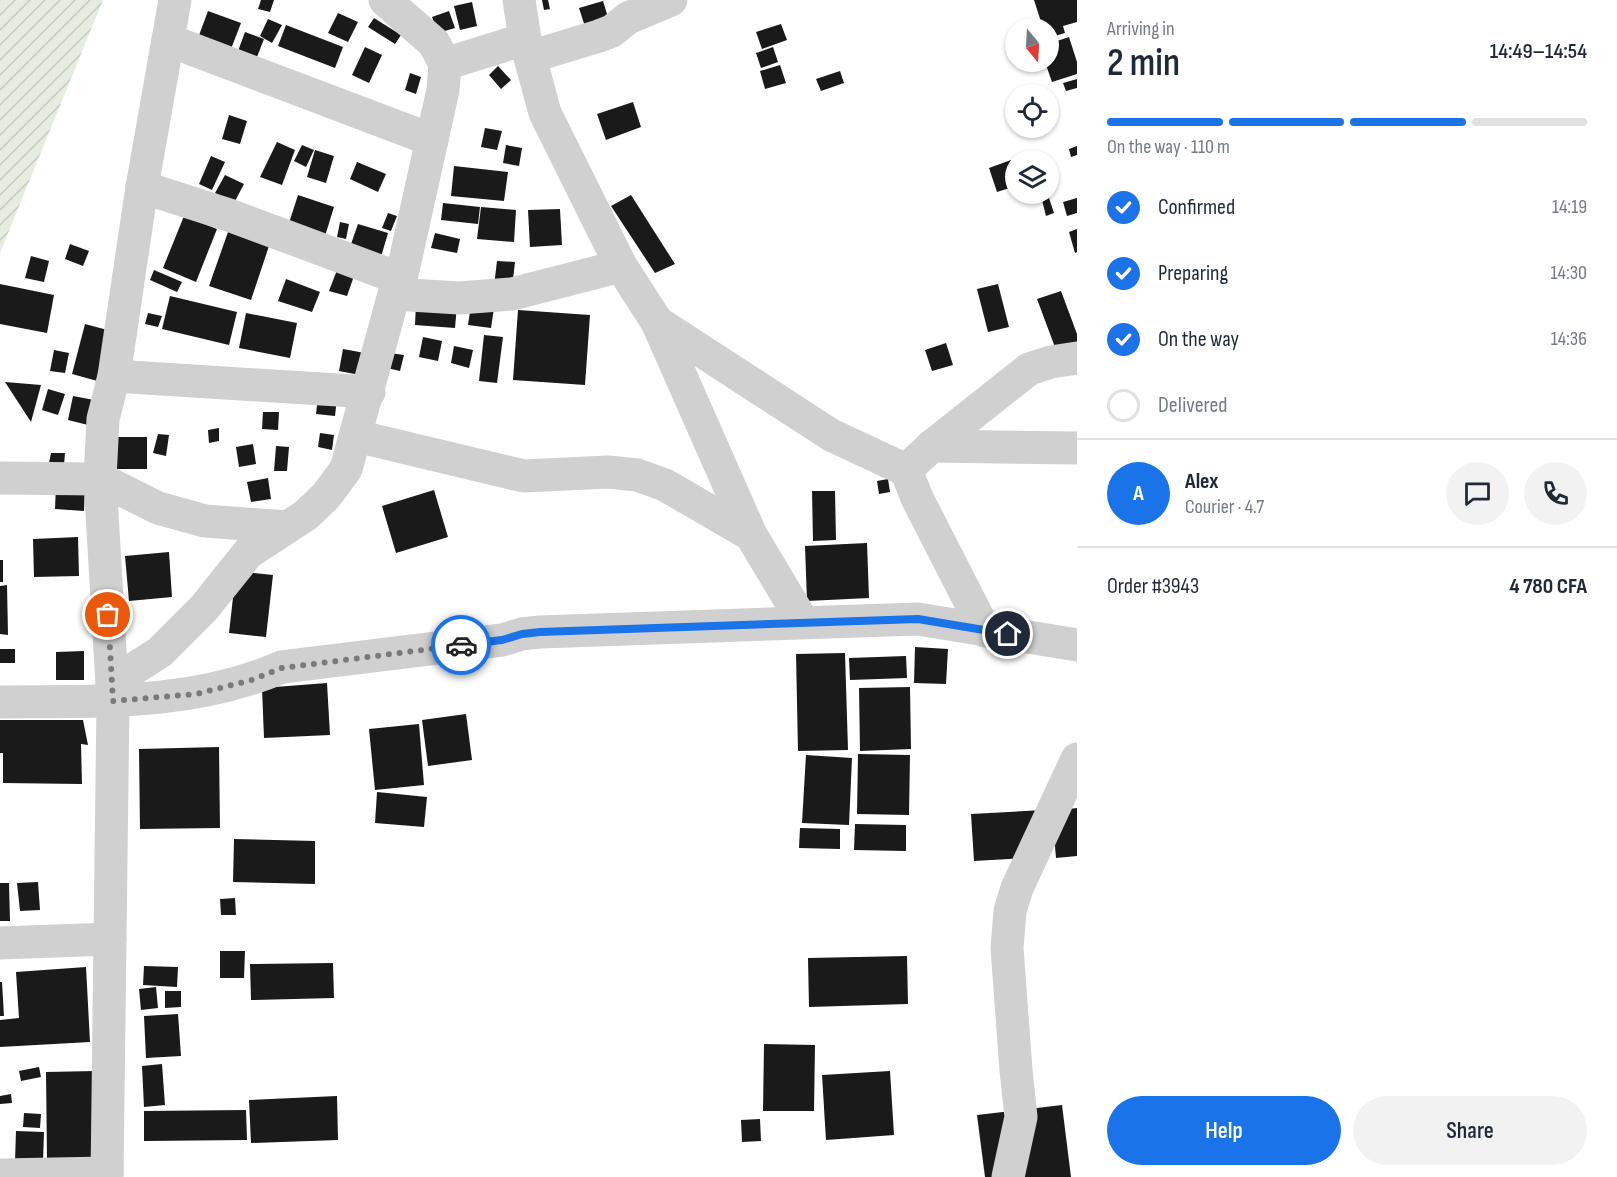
<!DOCTYPE html>
<meta charset="utf-8">
<style>
:root{--surface:#fff;--page:#f2f2f3;--text:#1f2937;--muted:#747a83;--line:#e0e1e3;--accent:#1a73e8}
body{margin:0;font-family:"Sofia Sans Condensed",sans-serif;background:var(--page);color:var(--text);height:100vh;display:flex;flex-direction:column;font-size:22px;white-space:nowrap}
*{box-sizing:border-box;margin:0}
p{font-size:20px;color:var(--muted)}
.icon{flex:none;width:33px;height:33px;fill:none;stroke:currentColor;stroke-width:2;stroke-linecap:round;stroke-linejoin:round}
.map{position:relative;flex:1;overflow:hidden}
.side{display:flex;flex-direction:column;background:var(--surface);width:540px}
.side>*{flex:none}
.needle{width:39px;rotate:162deg}
.tools{position:absolute;left:1005px;top:18px;display:grid;gap:12px}
.tools a{display:grid;place-items:center;width:54px;height:54px;border-radius:50%;background:var(--surface);box-shadow:0 2px 4px #0004;font-size:30px}
.pin{position:absolute;display:grid;place-items:center;width:51px;height:51px;color:#fff;margin:-26px;border:3px solid #fff;border-radius:50%;box-shadow:0 2px 6px #0007}
.courier{position:absolute;display:grid;place-items:center;width:60px;height:60px;margin:-30px;border:4px solid #1a73e8;border-radius:50%;background:#fff;color:#222;box-shadow:0 2px 8px #0007}
.overview em{font-style:normal;font-weight:600}
.overview div{display:flex;flex-direction:column-reverse}
.overview{display:flex;align-items:center;justify-content:space-between;height:102px;padding:0 30px}
h1{font-size:39px;font-weight:600;line-height:45px}
.bar{display:grid;grid-template-columns:repeat(4,1fr);gap:9px 6px;align-content:center;height:72px;padding:0 30px}
.bar i{height:8px;border-radius:4px;background:var(--line)}
.bar .selected{background:var(--accent)}
.bar p{grid-column:span 4}
.line{display:flex;align-items:center;gap:15px;padding:0 30px;border-top:2px solid var(--line)}
.line div{flex:1}
.round{display:grid;place-items:center;flex:none;width:63px;height:63px;border-radius:32px;background:var(--page)}
ol{padding:0 30px;list-style:none}
li{display:flex;align-items:center;gap:18px;height:66px}
li p{margin-inline-start:auto}
li .icon{padding:6px;border-radius:50%;background:var(--accent);color:#fff;stroke-width:4}
li:last-child{color:var(--muted)}
li i{width:33px;height:33px;border:3px solid var(--line);border-radius:50%}
.primary-button{display:flex;gap:12px;margin-top:auto;padding:12px 30px}
.primary-button a{flex:1;height:69px;border-radius:36px;background:var(--accent);color:#fff;font-size:24px;font-weight:600;line-height:69px;text-align:center}
.primary-button a+a{background:var(--page);color:var(--text)}
main{display:flex;flex:1;min-height:0}
.map>svg:first-child{display:block}
.garden{fill:url(#garden-furrows)}
.building{fill:#1a1a1a}
.lines{fill:none;stroke-linecap:round;stroke-linejoin:round}
.street{stroke:#d0d0d0;stroke-width:33}
.done{stroke:#7a7a7a;stroke-width:6;stroke-dasharray:0 10.8}
.route{stroke:#1a73e8;stroke-width:8}
</style>
<main>
<div class="map">
<svg width="1077" height="1177" viewBox="0 0 1077 1177">
<defs>
<pattern id="garden-furrows" width="10" height="10" patternUnits="userSpaceOnUse" patternTransform="scale(1.5)"><rect width="10" height="10" fill="#e6ecdf"/><path d="M-1 1l2-2M0 10L10 0M9 11l2-2" fill="none" stroke="#c6cbc0"/></pattern>
</defs>
<rect width="100%" height="100%" fill="#fff"/>
<polygon class="garden" points="0,0 103,0 0,253"/>
<g class="building">
<polygon points="261,0 274,0 270,12 258,9"/>
<polygon points="542,0 548,0 550,9 544,10"/>
<polygon points="1034,0 1077,0 1077,22 1063,26 1065,33 1048,38 1048,28 1043,28"/>
<polygon points="603,1 611,27 587,33 579,8"/>
<polygon points="472,2 477,26 460,30 454,6"/>
<polygon points="208,11 241,23 231,49 198,38"/>
<polygon points="449,11 455,28 438,33 432,17"/>
<polygon points="338,13 358,22 348,42 328,33"/>
<polygon points="374,18 401,35 395,44 368,27"/>
<polygon points="268,19 282,25 272,43 260,36"/>
<polygon points="781,24 787,40 762,49 756,32"/>
<polygon points="286,25 343,47 335,68 278,46"/>
<polygon points="245,32 264,39 257,57 238,51"/>
<polygon points="1069,37 1077,62 1077,74 1052,82 1045,62 1048,62 1048,44"/>
<polygon points="365,47 382,55 369,83 352,75"/>
<polygon points="773,47 778,62 761,68 756,53"/>
<polygon points="780,65 786,83 765,89 760,71"/>
<polygon points="498,66 511,80 501,89 489,75"/>
<polygon points="840,71 844,83 821,91 816,79"/>
<polygon points="410,73 421,77 416,94 405,90"/>
<polygon points="1077,79 1077,88 1066,91 1063,83"/>
<polygon points="633,102 641,127 606,140 597,114"/>
<polygon points="229,115 247,121 240,144 222,139"/>
<polygon points="485,128 502,131 497,150 481,147"/>
<polygon points="277,142 295,150 282,185 260,177"/>
<polygon points="302,145 314,150 306,167 294,161"/>
<polygon points="506,145 522,148 519,166 503,163"/>
<polygon points="1077,146 1077,155 1071,157 1069,149"/>
<polygon points="315,150 334,156 326,183 307,177"/>
<polygon points="211,156 225,162 212,190 199,184"/>
<polygon points="1011,160 1016,175 1016,186 997,192 989,168"/>
<polygon points="357,162 386,174 378,192 350,179"/>
<polygon points="454,166 508,172 504,201 451,196"/>
<polygon points="225,175 244,184 234,203 215,193"/>
<polygon points="298,195 334,207 325,236 289,223"/>
<polygon points="631,195 675,264 655,273 611,206"/>
<polygon points="1049,198 1054,213 1046,216 1042,200"/>
<polygon points="1077,198 1077,213 1067,216 1063,202"/>
<polygon points="443,203 480,207 478,224 441,220"/>
<polygon points="481,207 516,210 514,242 477,239"/>
<polygon points="560,209 562,245 530,247 528,210"/>
<polygon points="388,213 397,216 391,231 382,228"/>
<polygon points="184,216 217,229 196,282 163,268"/>
<polygon points="340,222 349,224 346,239 337,237"/>
<polygon points="358,224 388,233 381,257 350,247"/>
<polygon points="1077,229 1077,252 1075,253 1069,232"/>
<polygon points="228,232 269,246 251,300 209,286"/>
<polygon points="435,233 460,239 457,253 431,248"/>
<polygon points="70,244 89,251 83,266 65,259"/>
<polygon points="31,256 49,261 44,282 25,278"/>
<polygon points="497,261 515,262 512,288 494,286"/>
<polygon points="154,270 182,282 177,292 150,280"/>
<polygon points="337,270 354,276 347,296 329,291"/>
<polygon points="286,279 320,292 312,312 278,301"/>
<polygon points="0,284 54,295 47,333 0,324"/>
<polygon points="998,284 1009,327 988,332 977,289"/>
<polygon points="1061,291 1077,334 1077,351 1059,358 1037,299"/>
<polygon points="170,296 237,312 229,345 162,329"/>
<polygon points="416,303 457,305 455,328 415,325"/>
<polygon points="471,305 494,308 491,328 468,325"/>
<polygon points="518,310 590,315 585,385 513,380"/>
<polygon points="148,313 162,316 158,327 145,324"/>
<polygon points="246,313 297,323 290,358 239,348"/>
<polygon points="85,324 115,332 101,382 72,374"/>
<polygon points="484,335 503,337 497,383 479,381"/>
<polygon points="423,337 442,341 438,361 419,357"/>
<polygon points="946,343 953,365 932,371 925,350"/>
<polygon points="454,346 473,350 469,368 451,363"/>
<polygon points="343,349 370,354 365,376 339,371"/>
<polygon points="54,350 69,353 65,373 50,371"/>
<polygon points="390,353 404,355 400,371 387,368"/>
<polygon points="5,382 41,385 31,422"/>
<polygon points="48,389 65,394 58,415 42,410"/>
<polygon points="73,396 94,400 88,425 68,420"/>
<polygon points="318,397 337,398 335,416 316,414"/>
<polygon points="263,412 279,412 278,430 262,429"/>
<polygon points="219,428 219,441 209,443 208,430"/>
<polygon points="320,433 334,435 332,450 318,447"/>
<polygon points="158,434 169,435 166,456 153,453"/>
<polygon points="112,437 147,437 147,469 111,469"/>
<polygon points="253,444 256,464 239,467 236,447"/>
<polygon points="276,446 289,447 287,471 274,471"/>
<polygon points="51,453 65,453 64,465 49,463"/>
<polygon points="268,478 271,499 251,502 247,482"/>
<polygon points="888,479 890,492 879,494 877,481"/>
<polygon points="56,484 85,485 84,511 55,509"/>
<polygon points="434,490 448,537 396,553 382,506"/>
<polygon points="812,491 835,491 836,540 813,541"/>
<polygon points="78,537 79,576 34,577 33,539"/>
<polygon points="867,543 869,598 807,601 805,546"/>
<polygon points="169,552 172,597 129,601 125,556"/>
<rect x="0" y="560" width="3" height="22"/>
<polygon points="236,571 273,575 266,637 229,633"/>
<polygon points="7,585 8,635 0,634 0,586"/>
<polygon points="915,647 948,649 946,684 914,683"/>
<rect x="0" y="649" width="15" height="14"/>
<polygon points="84,651 84,680 56,680 56,652"/>
<polygon points="845,653 848,750 798,751 796,654"/>
<polygon points="906,656 907,678 850,680 849,658"/>
<polygon points="327,683 330,735 264,738 262,688"/>
<polygon points="910,687 911,749 860,751 859,688"/>
<polygon points="466,714 472,760 428,766 422,720"/>
<polygon points="0,720 83,720 88,745 81,744 82,784 3,783 3,753 0,753"/>
<polygon points="419,724 424,785 375,790 369,729"/>
<polygon points="219,747 220,828 140,829 139,749"/>
<polygon points="858,754 910,755 909,815 857,814"/>
<polygon points="806,755 852,758 849,825 802,823"/>
<polygon points="377,792 427,797 424,827 375,823"/>
<polygon points="1077,808 1077,856 1056,858 1052,811"/>
<polygon points="1043,810 1045,857 974,861 971,814"/>
<polygon points="855,824 906,825 906,851 854,850"/>
<polygon points="800,828 840,829 840,849 799,848"/>
<polygon points="234,839 315,841 315,884 233,882"/>
<polygon points="38,882 40,910 20,911 17,883"/>
<polygon points="0,883 9,883 10,921 0,921"/>
<polygon points="235,898 236,915 221,915 220,899"/>
<polygon points="220,951 245,951 244,978 220,978"/>
<polygon points="907,956 908,1004 809,1007 808,958"/>
<polygon points="333,963 334,998 251,1000 250,964"/>
<polygon points="144,966 178,967 177,987 143,985"/>
<polygon points="86,967 90,1042 0,1047 0,1020 19,1018 16,972"/>
<polygon points="0,982 2,982 4,1016 0,1016"/>
<polygon points="156,987 158,1008 141,1010 139,989"/>
<polygon points="165,991 181,991 181,1007 165,1008"/>
<polygon points="178,1014 181,1056 146,1058 144,1016"/>
<polygon points="764,1044 815,1045 814,1111 763,1111"/>
<polygon points="162,1064 165,1105 144,1107 142,1066"/>
<polygon points="39,1067 41,1077 21,1081 19,1071"/>
<polygon points="95,1071 97,1159 47,1161 46,1072"/>
<polygon points="890,1071 894,1135 826,1140 822,1075"/>
<polygon points="11,1094 12,1103 0,1104 0,1096"/>
<polygon points="337,1096 338,1140 251,1143 249,1100"/>
<polygon points="1062,1105 1071,1177 985,1177 977,1115"/>
<polygon points="246,1110 247,1140 144,1141 144,1111"/>
<polygon points="24,1113 41,1114 40,1128 23,1127"/>
<polygon points="760,1119 761,1141 742,1142 741,1120"/>
<polygon points="16,1131 44,1132 43,1162 15,1161"/>
</g>
<g class="lines">
<g class="street">
<polyline points="385,0 434,43 445,64 525,39 545,113 621,266 657,322 751,535 803,622"/>
<polyline points="519,0 525,39"/>
<polyline points="168,40 432,140"/>
<polyline points="530,57 599,36 612,31 628,18 671,0"/>
<polyline points="142,187 229,215 401,279"/>
<polyline points="394,294 459,298 512,294 621,266"/>
<polyline points="657,322 831,435 906,470 917,498 985,631"/>
<polyline points="114,376 369,392"/>
<polyline points="356,436 524,476 608,472 637,475 665,485 751,535"/>
<polyline points="932,446 1077,448"/>
<polyline points="906,470 932,446 1029,369 1051,362 1077,358"/>
<polyline points="0,478 100,479 158,508 205,521 287,527"/>
<polyline points="112,683 160,652 204,608 248,553 306,515 326,496 346,469 394,294 401,279 443,90 445,64"/>
<path d="M0,702C97,701 191,706 282,667L502,640L522,634L540,632L918,619L1077,645"/>
<polyline points="0,943 110,939"/>
<polyline points="0,1175 107,1173"/>
<polyline points="107,1177 113,701 100,479 103,419 114,376 142,187 175,0"/>
<polyline points="1008,1177 1021,1117 1016,1070 1007,948 1010,911 1017,888 1077,759"/>
</g>
</g>
<g class="lines">
<polyline class="done" points="108,615 113,701 196,694 252,680 282,668 461,645"/>
<polyline class="route" points="461,645 502,640 522,634 540,632 918,619 1008,634"/>
</g>
</svg>
<div class="tools">
<a><svg class="needle" viewBox="-14 -14 28 28"><path d="M0-13l5 13h-10z" fill="#e53935"/><path d="M0 13l5-13h-10z" fill="#747a83"/></svg></a>
<a><svg class="icon" aria-label="locate" viewBox="0 0 24 24"><circle cx="12" cy="12" r="6"/><path d="M12 2v4M12 18v4M2 12h4M18 12h4"/></svg></a>
<a><svg class="icon" aria-label="layers" viewBox="0 0 24 24"><path d="M12 4l9 5-9 5-9-5zM3 14l9 5 9-5"/></svg></a>
</div>
<div class="pin" style="left:108px;top:615px;background:#ea580c"><svg class="icon" aria-label="bag" viewBox="0 0 24 24"><path d="M5 8h14l-1 12H6zM9 8a3 3 0 0 1 6 0"/></svg></div>
<div class="pin" style="left:1008px;top:634px;background:#1f2937"><svg class="icon" aria-label="home" viewBox="0 0 24 24"><path d="M3 11l9-7 9 7M6 9v11h12V9"/></svg></div>
<div class="courier" style="left:461px;top:645px"><svg class="icon" aria-label="car" viewBox="0 0 24 24"><path d="M5 17H2v-5l4-1 3-4h7l3 4 3 1v5h-3M9 17h6M6 11h13"/><circle cx="7" cy="17" r="2"/><circle cx="17" cy="17" r="2"/></svg></div>
</div>
<section class="side">
<div class="overview"><div><h1>2 min</h1><p>Arriving in</p></div><em>14:49–14:54</em></div>
<div class="bar"><i class="selected"></i><i class="selected"></i><i class="selected"></i><i></i><p>On the way · 110 m</p></div>
<ol>
<li><svg class="icon" aria-label="check" viewBox="0 0 24 24"><path d="M5 12l5 5 9-10"/></svg>Confirmed<p>14:19</p></li>
<li><svg class="icon" aria-label="check" viewBox="0 0 24 24"><path d="M5 12l5 5 9-10"/></svg>Preparing<p>14:30</p></li>
<li><svg class="icon" aria-label="check" viewBox="0 0 24 24"><path d="M5 12l5 5 9-10"/></svg>On the way<p>14:36</p></li>
<li><i></i>Delivered</li>
</ol>
<div class="line" style="height:108px"><b class="round" style="background:var(--accent);color:#fff">A</b><div><b>Alex</b><p>Courier · 4.7</p></div><a class="round"><svg class="icon" aria-label="chat" viewBox="0 0 24 24"><path d="M4 5h16v11H9l-5 4z"/></svg></a><a class="round"><svg class="icon" aria-label="phone" viewBox="0 0 24 24"><path d="M5 4h4l2 5-3 2q2 4 5 5l2-3 5 2v4C11 20 4 13 5 4z"/></svg></a></div>
<div class="line" style="height:78px"><div>Order #3943</div><b>4 780 CFA</b></div>
<div class="primary-button"><a>Help</a><a>Share</a></div>
</section>
</main>
